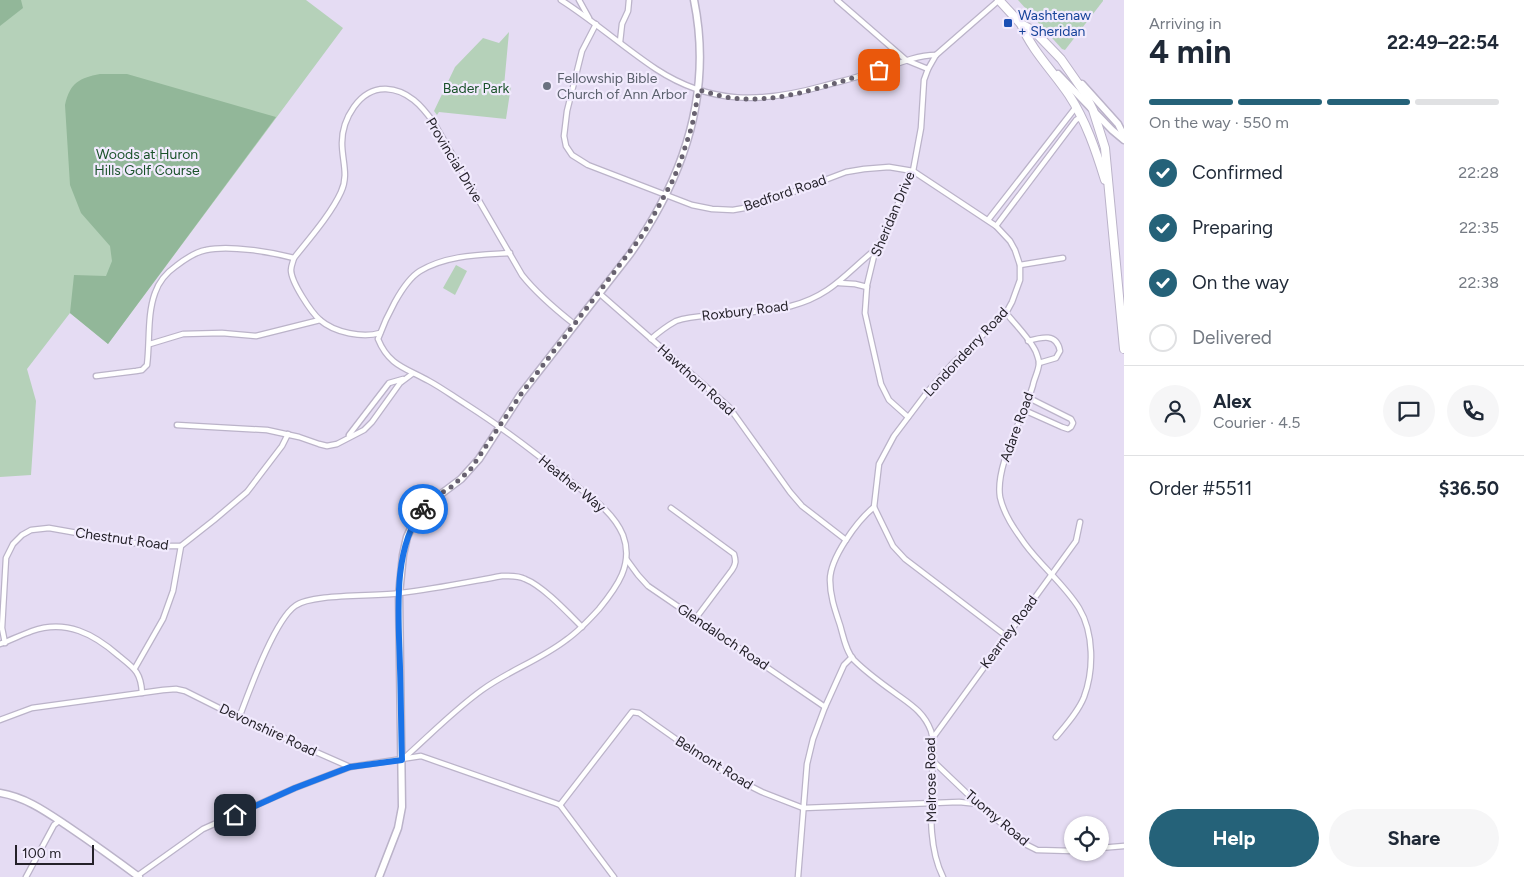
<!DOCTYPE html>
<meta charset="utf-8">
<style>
:root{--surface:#fff;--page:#f6f6f7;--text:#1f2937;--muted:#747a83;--line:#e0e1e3;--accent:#256279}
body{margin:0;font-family:Figtree,sans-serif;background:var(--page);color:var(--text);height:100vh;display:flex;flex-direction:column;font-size:19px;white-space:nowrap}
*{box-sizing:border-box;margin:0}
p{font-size:16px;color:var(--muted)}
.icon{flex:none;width:28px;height:28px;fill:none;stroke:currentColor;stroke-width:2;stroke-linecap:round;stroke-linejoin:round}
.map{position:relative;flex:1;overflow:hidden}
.sheet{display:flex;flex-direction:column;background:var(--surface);width:400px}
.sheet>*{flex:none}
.fabs{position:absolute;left:1064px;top:816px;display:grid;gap:10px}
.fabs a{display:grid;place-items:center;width:45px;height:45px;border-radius:50%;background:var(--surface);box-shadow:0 1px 4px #0004;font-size:25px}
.scale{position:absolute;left:15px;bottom:12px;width:79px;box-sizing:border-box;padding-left:5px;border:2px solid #242129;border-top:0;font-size:14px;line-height:18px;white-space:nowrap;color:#242129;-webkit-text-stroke:4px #f1eafd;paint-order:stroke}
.pin{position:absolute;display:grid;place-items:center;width:42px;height:42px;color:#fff;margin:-21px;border-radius:10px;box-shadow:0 2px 8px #0006}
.courier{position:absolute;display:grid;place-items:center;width:50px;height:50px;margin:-25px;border:4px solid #1a73e8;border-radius:50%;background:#fff;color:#222;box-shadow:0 1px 6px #0007}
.summary em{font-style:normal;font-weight:700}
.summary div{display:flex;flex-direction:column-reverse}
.summary{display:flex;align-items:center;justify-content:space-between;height:85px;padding:0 25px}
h1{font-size:32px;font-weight:700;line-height:38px}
.bar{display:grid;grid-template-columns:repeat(4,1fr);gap:8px 5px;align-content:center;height:60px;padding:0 25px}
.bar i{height:6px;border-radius:4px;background:var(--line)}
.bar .on{background:var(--accent)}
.bar p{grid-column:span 4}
.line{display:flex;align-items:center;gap:12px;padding:0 25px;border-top:1px solid var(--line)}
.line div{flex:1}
.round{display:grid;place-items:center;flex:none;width:52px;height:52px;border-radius:26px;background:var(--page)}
ol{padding:0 25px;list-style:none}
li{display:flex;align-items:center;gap:15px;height:55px}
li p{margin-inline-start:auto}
li .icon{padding:5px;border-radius:50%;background:var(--accent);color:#fff;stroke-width:4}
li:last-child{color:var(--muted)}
li i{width:28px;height:28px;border:2px solid var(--line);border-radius:50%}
.button{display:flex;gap:10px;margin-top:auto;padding:10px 25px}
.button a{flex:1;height:58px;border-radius:30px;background:var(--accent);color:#fff;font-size:20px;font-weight:700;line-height:58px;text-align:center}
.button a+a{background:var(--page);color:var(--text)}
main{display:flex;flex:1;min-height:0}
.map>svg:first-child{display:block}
.green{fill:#b5d1b9}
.forest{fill:#92b799}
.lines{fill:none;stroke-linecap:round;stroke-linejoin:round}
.street-casing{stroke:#bbb3c9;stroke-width:7}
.secondary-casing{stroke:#bbb3c9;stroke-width:9}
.primary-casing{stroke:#bbb3c9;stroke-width:10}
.street{stroke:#fff;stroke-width:4.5}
.secondary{stroke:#fff;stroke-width:6}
.primary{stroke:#fff;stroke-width:8}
.done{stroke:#686270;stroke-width:5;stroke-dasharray:0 9}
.route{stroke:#1a73e8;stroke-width:6}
.transit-dot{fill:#1a4fb4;stroke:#f1eafd;stroke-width:2}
.worship-dot{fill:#6b7280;stroke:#f1eafd;stroke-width:2}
.labels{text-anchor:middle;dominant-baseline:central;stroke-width:4.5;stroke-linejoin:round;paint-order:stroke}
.transit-label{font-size:14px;fill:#164399;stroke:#f1eafd;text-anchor:start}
.worship-label{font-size:14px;fill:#5b616d;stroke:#f1eafd;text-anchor:start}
.park-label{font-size:14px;fill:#1a522a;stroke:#f1eafd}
.street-label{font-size:14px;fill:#242129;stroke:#f1eafd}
</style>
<main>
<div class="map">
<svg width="1124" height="877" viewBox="0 0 1124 877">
<rect width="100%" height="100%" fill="#e5dcf3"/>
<g class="green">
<polygon points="0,0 306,0 343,28 108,344 70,313 27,369 36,401 31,475 0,477"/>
<polygon points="1018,0 1103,0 1103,1 1065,50 1062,49"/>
<polygon points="509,32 504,86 511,86 506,119 439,112 437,115 434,111 455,67 483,38 499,43"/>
<polygon points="456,265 467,271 455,295 443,288"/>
</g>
<g class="forest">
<polygon points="0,0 21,0 23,8 0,26"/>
<path d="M100,74H127L276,117L108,344L70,313L74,275L106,276L112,261L110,246L81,213L70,185L65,105C70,83 79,78 100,74Z"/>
</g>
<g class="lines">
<defs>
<g id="street">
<path d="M561,0C594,21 623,47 656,69C711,105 762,103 823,86C842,81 862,76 881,70C899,63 917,55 936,55"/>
<polyline points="579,0 589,18"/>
<polyline points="837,0 906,60 928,69"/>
<path d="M596,24L582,51L567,111L564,136L566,146L572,155L588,165L692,205L712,209L733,210L756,206L846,172L864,169L889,167L913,171L996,226L1010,241L1015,250L1020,265V280L1012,302L1006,313L952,364L928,391L894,436L879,464L874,507C857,521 830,558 830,580C830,596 835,610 840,625C843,635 846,652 854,660C866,672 881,683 895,693C910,704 924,712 931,731C935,744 933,762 932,776C931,809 928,847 943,877"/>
<polyline points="620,42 622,24 628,11 629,0"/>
<polyline points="988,220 1076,107"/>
<polyline points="996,226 1076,120 1081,117"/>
<polyline points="1020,265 1063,258"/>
<polyline points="839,283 855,284 867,287"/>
<polyline points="599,293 729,407 790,492 802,506 846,540"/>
<path d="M1006,313C1015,324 1031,340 1036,352C1037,355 1039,360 1039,363C1039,370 1034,379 1033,385C1024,417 995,465 1000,497C1004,515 1015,530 1025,544C1041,566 1064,584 1079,608C1094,633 1094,670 1084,697C1078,712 1066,725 1056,737"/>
<path d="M380,333C363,338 335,333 320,320C311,312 291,282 291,270C291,266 293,262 294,258C309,239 331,214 341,192C349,175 342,161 342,143C342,120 359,88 386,89C408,90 422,106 434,123L522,275C537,294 555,309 574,324"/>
<path d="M651,339C659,332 667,326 676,321C689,316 704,316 718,315C742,313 768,312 791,306C831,296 846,273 876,249"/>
<path d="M1028,341C1042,337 1057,333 1060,351L1056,358L1039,363"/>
<polyline points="150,344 183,334 222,333 256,336 320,320"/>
<path d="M96,376L136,371L142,370L147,365C150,341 147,315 155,293C159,281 166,273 176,266C185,259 195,252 206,250C230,245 271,252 294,258"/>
<polyline points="1024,410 1062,427 1068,429 1071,427 1073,423 1071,419 1029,398"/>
<polyline points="908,417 889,400 881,384 865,313 867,285 874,256 913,171 921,128 924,80 928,69 936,55 999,0"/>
<polyline points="177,425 267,430 299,437 319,444 327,446 337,444 364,430 372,422 400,383 412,374"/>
<polyline points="349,435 389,383 403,379"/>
<polyline points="874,507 893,546 905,559 1006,636"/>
<path d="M671,508L734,554C736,561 736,564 732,570L696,618"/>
<polyline points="627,560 638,575 648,586 825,707"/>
<polyline points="5,643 2,628 6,558 13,544 22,535 31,530 49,528 151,546 181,546 214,520 247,492 282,446 288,434"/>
<path d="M0,644C11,640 21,635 32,631C66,619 94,634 119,656C134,668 141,672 142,693"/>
<polyline points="135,668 163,619 173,591 181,546"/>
<path d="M239,718C249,692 274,621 295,606C312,593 376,597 400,593C434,589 468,582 502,576C510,576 518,575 525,579C543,586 568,613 582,627"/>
<polyline points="0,720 32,708 163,690 176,689 185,691 239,718 350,767 421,756 555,803 560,805 614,877"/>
<polyline points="932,739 1076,541 1080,522"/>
<path d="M402,760C428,737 454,710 482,690C508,671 540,660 566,640C579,631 589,620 599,609C617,587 634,564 623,535C613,511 589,496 570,481C537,454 503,428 467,405C454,397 442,388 429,381C406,368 389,366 378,339C385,320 402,282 420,271C447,255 479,255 510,253"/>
<polyline points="933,761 978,804 1027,845 1037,850 1072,851"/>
<polyline points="560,805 632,712 639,713 717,768 742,782 762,792 803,808 959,802 978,804"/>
<polyline points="1100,848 1124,846"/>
<polyline points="137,876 203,829 295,788 350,767"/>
<polyline points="26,877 54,825 59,821"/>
<polyline points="798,877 807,764 813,739 825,707 844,665 852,657"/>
</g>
<g id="secondary">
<polyline points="1058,74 1112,130 1124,140"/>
<polyline points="1082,84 1118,124 1124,136"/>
<path d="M0,793C25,797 45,811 66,825C91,842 115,859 139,877"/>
<path d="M379,877L398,828L402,807L399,594L403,555L407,537L414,522L429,503L461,479L479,459L521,394L630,254C684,178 713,93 694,0"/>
</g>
<g id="primary">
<polyline points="999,0 1021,24 1034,31 1061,59 1084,92 1093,110 1105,148 1124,349"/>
<path d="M1021,24C1032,51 1053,71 1069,95C1086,121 1096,151 1105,180"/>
</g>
</defs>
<use href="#street" class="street-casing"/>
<use href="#secondary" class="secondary-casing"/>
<use href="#primary" class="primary-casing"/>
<use href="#street" class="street"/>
<use href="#secondary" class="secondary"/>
<use href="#primary" class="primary"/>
</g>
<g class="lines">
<path class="done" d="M423,509L432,499L451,487L470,470L521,394L644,233L673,180L680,163L692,126L699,90C707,92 716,95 725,97C777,106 830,84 879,70"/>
<path class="route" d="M235,815L295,788L350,767L402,760C401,729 401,699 400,668C399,619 391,550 423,509"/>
</g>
<rect class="transit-dot" x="1003" y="18" width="10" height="10" rx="2.5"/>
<circle class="worship-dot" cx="547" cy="86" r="5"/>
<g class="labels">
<g class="transit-label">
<text x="1018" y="15">Washtenaw<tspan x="1018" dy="16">+ Sheridan</tspan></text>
</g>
<g class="worship-label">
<text x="557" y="78">Fellowship Bible<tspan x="557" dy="16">Church of Ann Arbor</tspan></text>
</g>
<g class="park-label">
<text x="476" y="88">Bader Park</text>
<text x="147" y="154">Woods at Huron<tspan x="147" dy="16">Hills Golf Course</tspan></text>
</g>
<g class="street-label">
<text transform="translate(454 160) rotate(59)">Provincial Drive</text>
<text transform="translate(785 193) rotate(-19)">Bedford Road</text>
<text transform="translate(893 214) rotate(-67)">Sheridan Drive</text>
<text transform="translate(745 311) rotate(-7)">Roxbury Road</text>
<text transform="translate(966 352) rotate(-47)">Londonderry Road</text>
<text transform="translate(696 380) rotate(42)">Hawthorn Road</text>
<text transform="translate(1017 427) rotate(-70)">Adare Road</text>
<text transform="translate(572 484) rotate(39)">Heather Way</text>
<text transform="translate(122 539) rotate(8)">Chestnut Road</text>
<text transform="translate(1009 632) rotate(-54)">Kearney Road</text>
<text transform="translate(723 637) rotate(34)">Glendaloch Road</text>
<text transform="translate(268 730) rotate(25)">Devonshire Road</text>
<text transform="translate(714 763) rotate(32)">Belmont Road</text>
<text transform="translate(931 780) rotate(-91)">Melrose Road</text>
<text transform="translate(997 818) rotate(40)">Tuomy Road</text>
</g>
</g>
</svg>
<div class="fabs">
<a><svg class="icon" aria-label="locate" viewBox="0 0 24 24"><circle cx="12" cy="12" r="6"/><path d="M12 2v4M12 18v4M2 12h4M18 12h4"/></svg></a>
</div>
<div class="scale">100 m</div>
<div class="pin" style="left:879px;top:70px;background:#ea580c"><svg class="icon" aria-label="bag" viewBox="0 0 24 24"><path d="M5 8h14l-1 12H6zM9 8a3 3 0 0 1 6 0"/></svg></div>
<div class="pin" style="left:235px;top:815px;background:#1f2937"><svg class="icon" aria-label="home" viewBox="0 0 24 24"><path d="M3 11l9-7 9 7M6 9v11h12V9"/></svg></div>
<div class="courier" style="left:423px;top:509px"><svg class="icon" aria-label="bike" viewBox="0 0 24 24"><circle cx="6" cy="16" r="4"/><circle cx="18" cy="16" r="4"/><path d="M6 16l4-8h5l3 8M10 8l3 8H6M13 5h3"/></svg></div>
</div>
<section class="sheet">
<div class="summary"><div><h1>4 min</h1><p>Arriving in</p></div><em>22:49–22:54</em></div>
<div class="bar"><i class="on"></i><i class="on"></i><i class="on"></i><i></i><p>On the way · 550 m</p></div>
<ol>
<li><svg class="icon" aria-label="check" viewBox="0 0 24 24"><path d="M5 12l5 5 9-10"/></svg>Confirmed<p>22:28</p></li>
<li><svg class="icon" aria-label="check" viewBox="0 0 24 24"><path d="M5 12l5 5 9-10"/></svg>Preparing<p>22:35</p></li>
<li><svg class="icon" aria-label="check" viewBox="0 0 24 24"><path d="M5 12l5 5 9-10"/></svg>On the way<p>22:38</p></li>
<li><i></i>Delivered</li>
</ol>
<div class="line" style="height:90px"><a class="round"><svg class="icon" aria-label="person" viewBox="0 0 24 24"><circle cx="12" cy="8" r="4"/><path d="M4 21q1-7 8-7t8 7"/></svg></a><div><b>Alex</b><p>Courier · 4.5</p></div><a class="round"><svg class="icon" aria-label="chat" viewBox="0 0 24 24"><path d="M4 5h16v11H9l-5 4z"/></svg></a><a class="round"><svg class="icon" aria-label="phone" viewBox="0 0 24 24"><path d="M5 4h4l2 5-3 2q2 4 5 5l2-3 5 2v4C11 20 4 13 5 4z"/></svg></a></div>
<div class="line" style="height:65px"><div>Order #5511</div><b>$36.50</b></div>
<div class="button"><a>Help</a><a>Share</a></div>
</section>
</main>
